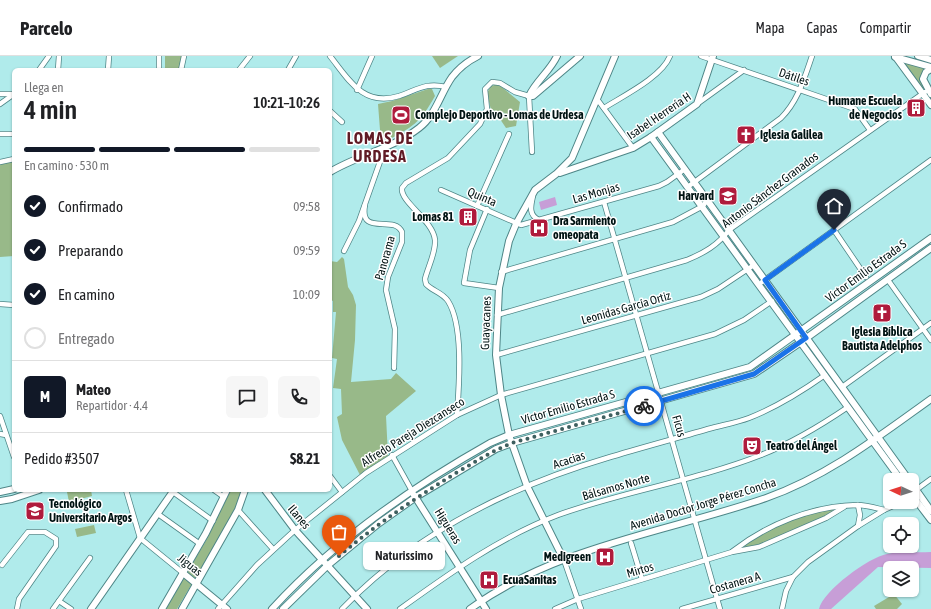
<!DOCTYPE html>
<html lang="es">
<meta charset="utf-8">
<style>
:root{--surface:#fff;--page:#f6f6f6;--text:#202124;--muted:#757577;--line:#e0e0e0;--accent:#111827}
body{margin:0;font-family:"Asap Condensed",sans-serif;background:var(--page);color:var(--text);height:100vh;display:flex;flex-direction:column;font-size:15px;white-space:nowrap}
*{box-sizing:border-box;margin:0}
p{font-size:13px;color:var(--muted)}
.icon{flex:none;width:22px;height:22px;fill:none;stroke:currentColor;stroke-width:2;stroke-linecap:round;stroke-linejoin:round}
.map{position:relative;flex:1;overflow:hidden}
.details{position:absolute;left:12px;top:12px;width:320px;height:424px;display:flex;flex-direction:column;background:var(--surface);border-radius:6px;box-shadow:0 1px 3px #0004}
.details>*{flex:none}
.needle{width:26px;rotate:274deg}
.tools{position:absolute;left:883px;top:417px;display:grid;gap:8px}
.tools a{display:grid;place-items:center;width:36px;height:36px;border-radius:6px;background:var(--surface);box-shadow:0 1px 3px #0004;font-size:20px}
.pin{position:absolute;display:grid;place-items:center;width:34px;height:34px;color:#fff;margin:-41px -17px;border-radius:50% 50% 50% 0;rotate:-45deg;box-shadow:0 0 4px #0007}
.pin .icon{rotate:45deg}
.courier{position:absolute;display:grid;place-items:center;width:40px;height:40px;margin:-20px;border:3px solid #1a73e8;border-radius:50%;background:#fff;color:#222;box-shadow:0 1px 5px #0007}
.bubble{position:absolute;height:28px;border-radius:6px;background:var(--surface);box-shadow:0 1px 3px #0004;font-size:13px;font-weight:600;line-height:28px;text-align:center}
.head em{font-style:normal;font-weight:600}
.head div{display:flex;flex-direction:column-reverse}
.head{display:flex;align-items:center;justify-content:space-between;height:68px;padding:0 12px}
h1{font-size:26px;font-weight:600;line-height:30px}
.bar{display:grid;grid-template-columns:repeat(4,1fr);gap:6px 4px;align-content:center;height:48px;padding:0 12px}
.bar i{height:5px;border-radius:3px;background:var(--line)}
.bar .selected{background:var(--accent)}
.bar p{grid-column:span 4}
.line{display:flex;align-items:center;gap:10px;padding:0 12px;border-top:1px solid var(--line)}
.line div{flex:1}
.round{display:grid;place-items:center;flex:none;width:42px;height:42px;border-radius:6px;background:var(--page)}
ol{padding:0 12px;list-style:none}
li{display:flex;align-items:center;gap:12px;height:44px}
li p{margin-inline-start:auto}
li .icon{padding:4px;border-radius:50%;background:var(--accent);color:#fff;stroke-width:4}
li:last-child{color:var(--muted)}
li i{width:22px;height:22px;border:2px solid var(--line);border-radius:50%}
header{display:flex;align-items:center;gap:24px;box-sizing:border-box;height:56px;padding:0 20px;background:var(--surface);border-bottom:1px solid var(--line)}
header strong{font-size:19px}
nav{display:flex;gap:22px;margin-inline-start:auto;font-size:14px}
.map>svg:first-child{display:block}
.green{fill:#98b989}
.water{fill:#c79ed7}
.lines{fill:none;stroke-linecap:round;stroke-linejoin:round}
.street-casing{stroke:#4e8687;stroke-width:6}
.secondary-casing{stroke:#4e8687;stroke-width:8}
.street{stroke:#fff;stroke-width:4.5}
.secondary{stroke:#fff;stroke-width:6}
.done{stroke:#3e5f5f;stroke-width:4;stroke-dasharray:0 7.2}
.route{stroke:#1a73e8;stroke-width:5}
.labels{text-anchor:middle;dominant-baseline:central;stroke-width:3;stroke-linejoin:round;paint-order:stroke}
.street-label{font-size:12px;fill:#001313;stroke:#fff}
.poi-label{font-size:12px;font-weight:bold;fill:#001313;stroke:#fff;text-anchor:start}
.district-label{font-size:16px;font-weight:bold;letter-spacing:1px;fill:#601b25;stroke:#fff}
</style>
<header>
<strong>Parcelo</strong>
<nav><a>Mapa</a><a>Capas</a><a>Compartir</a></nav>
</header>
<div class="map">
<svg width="931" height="553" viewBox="0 0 931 553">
<rect width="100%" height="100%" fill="#b0ebeb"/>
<g class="green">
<polygon points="165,0 183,0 180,14 165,14"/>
<polygon points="432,0 458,0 440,12"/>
<path d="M900,5L927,11C920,19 921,22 925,32L922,33Z"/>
<polygon points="498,28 520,46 516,70 506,72 500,63 505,57 491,54 487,37 491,30"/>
<path d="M428,33H432L435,40C420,67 413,71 386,85L380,74L378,48L392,45Z"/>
<polygon points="14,103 14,200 0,201 0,105"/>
<polygon points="342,201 344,203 348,231 353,239 356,249 355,284 351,326 391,323 396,317 416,335 386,360 388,400 360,419 342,384 337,361 342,358 341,333 333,332 337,303 332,302 336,256 333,256 333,245 331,244 330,205 337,206"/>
<polygon points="75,434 91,434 92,440 69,446 67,436"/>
<polygon points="230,434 242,434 233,458 177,553 165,553 207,483"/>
<polygon points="845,448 836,456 760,488 732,496 754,479 814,452"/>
<polygon points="94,469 96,477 77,481 75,473"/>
<polygon points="894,538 902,548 897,553 876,553 874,550"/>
</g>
<g class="water">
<polygon points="555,141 557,149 541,154 539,146"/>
<path d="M931,496V512L878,511L831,553H819C823,535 869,501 887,498C901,495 917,497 931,496Z"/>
</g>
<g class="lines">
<defs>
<g id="street">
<path d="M330,0C349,24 363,51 399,40C417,34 426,26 446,31"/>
<polyline points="701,0 855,53 870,74"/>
<polyline points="39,14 49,0"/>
<polyline points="58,14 59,0"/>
<polyline points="108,14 109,0"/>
<polyline points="159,14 159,0"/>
<polyline points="181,14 184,0"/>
<polyline points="239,14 250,0"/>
<polyline points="288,14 296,0"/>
<polyline points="357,34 372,0"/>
<polyline points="0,38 14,38"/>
<polyline points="597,43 633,92"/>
<polyline points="0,48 14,38"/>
<polyline points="697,48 744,14"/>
<path d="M604,52C623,40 662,21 670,0"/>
<polyline points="330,55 342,66"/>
<polyline points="0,78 14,78"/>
<polyline points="0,106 14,103"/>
<path d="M689,130L781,62C798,45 804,23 812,0"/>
<polyline points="441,134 521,169 659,130 667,126 685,113"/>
<path d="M533,140C531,149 528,159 539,164"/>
<polyline points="604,146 720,553"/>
<path d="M365,149C359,181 394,158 402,176V186L388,221L386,234L395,273L394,312"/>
<polyline points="477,150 509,78"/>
<polyline points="487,153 470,194 464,227 499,232"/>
<polyline points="834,174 866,221"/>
<polyline points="344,195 359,165 382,100 382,93"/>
<polyline points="501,216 673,166 703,150 707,144"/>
<polyline points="888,224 931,284"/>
<polyline points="762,226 931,104"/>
<polyline points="0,248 14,249"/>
<path d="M497,259L687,204C704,197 718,189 729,174L925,36"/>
<polyline points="496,299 701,241 718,233 754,209"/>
<polyline points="842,331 931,267"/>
<path d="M457,359C459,329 464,270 448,245C442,236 432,235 426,228L425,223C428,211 436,196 435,184C433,164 400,146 402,132L406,127L448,102L480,68L487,53L485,33L492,26L500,27L515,36L529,40L532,96"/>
<polyline points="0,360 14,401"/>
<polyline points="0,378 6,379"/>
<polyline points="392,399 412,435"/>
<polyline points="330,420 342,436"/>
<polyline points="126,434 140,482 183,517"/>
<polyline points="214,434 224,441"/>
<polyline points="916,434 931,423"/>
<polyline points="173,436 213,465"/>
<polyline points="858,449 860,459 858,470"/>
<polyline points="238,454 273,493"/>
<polyline points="158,458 200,488"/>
<polyline points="631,487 642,523"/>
<path d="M733,495C768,468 812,450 857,449C866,449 876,452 884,454"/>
<polyline points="564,504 581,553"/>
<polyline points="2,509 28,476 45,476 56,483 56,490 19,543 17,553"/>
<polyline points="59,545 71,553"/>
<polyline points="53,553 90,502"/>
<polyline points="218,553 257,509 295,474 366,417 457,359 501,339 715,278 744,264 772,245"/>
<path d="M342,553C413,479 509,431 607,402C640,392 674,383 708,373C722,369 736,367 749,362C777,351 801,336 825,319"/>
<path d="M400,553C450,517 500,481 558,459C624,435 695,425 761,399C792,387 820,370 848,351"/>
<polyline points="555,553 578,543 732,496 759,491 826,462 844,451"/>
<polyline points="682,553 793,521"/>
<polyline points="782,553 786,535 793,521 808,506 858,470 884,454 902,446"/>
</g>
<g id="secondary">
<polyline points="895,0 931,49"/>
<polyline points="918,0 931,4"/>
<polyline points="895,1 931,11"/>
<polyline points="931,13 926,16 923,23 931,38"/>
<polyline points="529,40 533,40 580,0"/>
<path d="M529,40C536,25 550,15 557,0"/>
<polyline points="658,76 909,424"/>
<polyline points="651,81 901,424"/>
<path d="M330,116C358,99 392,93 419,72C436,59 440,38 452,21C459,12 468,5 478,0"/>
<polyline points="560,117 633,92 651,81 697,48 713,0"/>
<polyline points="912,428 931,455"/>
<polyline points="265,434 295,474 367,553"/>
<polyline points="0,436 14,433"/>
<polyline points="414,439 486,553"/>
<polyline points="912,439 931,464"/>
<polyline points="0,445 12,443 39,434"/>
<polyline points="564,504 527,430 509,379 501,339 496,299 499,232 509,185 516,168 535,134 556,118 572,102 615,0"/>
<polyline points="183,517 227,553"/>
<polyline points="91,553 174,434"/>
<polyline points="162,553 206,477 227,434"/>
<polyline points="182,553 238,454 245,434"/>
<path d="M272,553C334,485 410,432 490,387L509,379L750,311L931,182"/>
<polyline points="283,553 327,510 378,468 416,441 496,393 512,387 754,318 801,286 931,192"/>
<path d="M470,553C557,490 667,476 766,442C828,420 878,381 931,343"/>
</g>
</defs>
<use href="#street" class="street-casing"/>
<use href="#secondary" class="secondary-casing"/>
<use href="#street" class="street"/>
<use href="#secondary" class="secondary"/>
</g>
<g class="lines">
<path class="done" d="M339,500C377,468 414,443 456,417C475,406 492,395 512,387L644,350"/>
<polyline class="route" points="644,350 754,318 806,282 765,224 834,174"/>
</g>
<defs>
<symbol id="building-square" viewBox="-11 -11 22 22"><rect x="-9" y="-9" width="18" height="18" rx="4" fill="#af1b3c" stroke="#fff"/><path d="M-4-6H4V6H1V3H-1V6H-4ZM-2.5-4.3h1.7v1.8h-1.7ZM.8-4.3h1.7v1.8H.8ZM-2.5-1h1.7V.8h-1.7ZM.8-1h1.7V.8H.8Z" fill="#fff"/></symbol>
<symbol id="stadium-square" viewBox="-11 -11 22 22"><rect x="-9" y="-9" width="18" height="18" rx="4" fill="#af1b3c" stroke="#fff"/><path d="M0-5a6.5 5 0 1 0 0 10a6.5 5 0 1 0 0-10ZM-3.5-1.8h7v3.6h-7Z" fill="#fff"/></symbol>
<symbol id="church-square" viewBox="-11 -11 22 22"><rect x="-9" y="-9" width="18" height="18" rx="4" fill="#af1b3c" stroke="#fff"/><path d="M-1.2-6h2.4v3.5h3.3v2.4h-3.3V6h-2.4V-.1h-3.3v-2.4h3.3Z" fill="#fff"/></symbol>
<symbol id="school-square" viewBox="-11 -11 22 22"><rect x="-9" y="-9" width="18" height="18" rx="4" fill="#af1b3c" stroke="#fff"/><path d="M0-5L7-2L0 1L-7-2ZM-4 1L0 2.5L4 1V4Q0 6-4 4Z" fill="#fff"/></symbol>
<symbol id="hospital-square" viewBox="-11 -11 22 22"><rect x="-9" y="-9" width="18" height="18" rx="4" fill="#af1b3c" stroke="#fff"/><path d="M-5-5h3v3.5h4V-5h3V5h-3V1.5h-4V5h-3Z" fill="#fff"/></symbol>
<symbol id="theatre-square" viewBox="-11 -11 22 22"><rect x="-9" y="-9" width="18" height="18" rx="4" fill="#af1b3c" stroke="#fff"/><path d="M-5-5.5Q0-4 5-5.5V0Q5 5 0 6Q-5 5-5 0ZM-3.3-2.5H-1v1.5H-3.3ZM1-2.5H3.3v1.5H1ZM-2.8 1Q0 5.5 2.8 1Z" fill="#fff"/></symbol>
<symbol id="university-square" viewBox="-11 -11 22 22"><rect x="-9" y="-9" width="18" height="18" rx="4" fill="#af1b3c" stroke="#fff"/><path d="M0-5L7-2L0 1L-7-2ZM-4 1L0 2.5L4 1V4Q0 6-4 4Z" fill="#fff"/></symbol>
</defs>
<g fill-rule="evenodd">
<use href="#building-square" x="905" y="41" width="22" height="22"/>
<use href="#stadium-square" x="390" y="48" width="22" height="22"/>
<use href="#church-square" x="735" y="68" width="22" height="22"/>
<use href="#school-square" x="717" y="129" width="22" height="22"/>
<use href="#building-square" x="457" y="150" width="22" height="22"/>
<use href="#hospital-square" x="528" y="161" width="22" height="22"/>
<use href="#church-square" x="871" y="246" width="22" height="22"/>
<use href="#theatre-square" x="741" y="379" width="22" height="22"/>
<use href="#university-square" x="24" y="444" width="22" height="22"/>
<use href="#hospital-square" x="594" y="490" width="22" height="22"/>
<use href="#hospital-square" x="478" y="513" width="22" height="22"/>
</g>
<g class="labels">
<g class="street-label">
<text transform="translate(794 21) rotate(19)">Dátiles</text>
<text transform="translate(659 60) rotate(-34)">Isabel Herrería H</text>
<text transform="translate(770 134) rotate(-37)">Antonio Sánchez Granados</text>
<text transform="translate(596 137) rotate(-16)">Las Monjas</text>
<text transform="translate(482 141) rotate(23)">Quinta</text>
<text transform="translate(385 202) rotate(-74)">Panorama</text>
<text transform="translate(866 215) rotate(-36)">Víctor Emilio Estrada S</text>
<text transform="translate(626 252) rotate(-16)">Leonidas García Ortiz</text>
<text transform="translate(486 267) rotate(-88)">Guayacanes</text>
<text transform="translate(568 351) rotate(-16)">Víctor Emilio Estrada S</text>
<text transform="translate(679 370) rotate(74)">Ficus</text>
<text transform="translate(413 376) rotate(-32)">Alfredo Pareja Diezcanseco</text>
<text transform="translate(569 404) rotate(-18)">Acacias</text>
<text transform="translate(616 431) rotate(-16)">Bálsamos Norte</text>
<text transform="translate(703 448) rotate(-17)">Avenida Doctor Jorge Pérez Concha</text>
<text transform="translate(299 461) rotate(50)">Ilanes</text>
<text transform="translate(448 470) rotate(58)">Higueras</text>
<text transform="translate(190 509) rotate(39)">Jiguas</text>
<text transform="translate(640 514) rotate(-16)">Mirtos</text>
<text transform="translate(735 527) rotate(-16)">Costanera A</text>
</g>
<g class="poi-label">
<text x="902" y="45" text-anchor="end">Humane Escuela<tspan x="902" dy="14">de Negocios</tspan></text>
<text x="415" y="59">Complejo Deportivo - Lomas de Urdesa</text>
<text x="760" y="79">Iglesia Galilea</text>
<text x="714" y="140" text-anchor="end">Harvard</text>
<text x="454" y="161" text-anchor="end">Lomas 81</text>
<text x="553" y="165">Dra Sarmiento<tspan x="553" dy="14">omeopata</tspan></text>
<text x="882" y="276" text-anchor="middle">Iglesia Bíblica<tspan x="882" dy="14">Bautista Adelphos</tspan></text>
<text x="766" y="390">Teatro del Ángel</text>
<text x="49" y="448">Tecnológico<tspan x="49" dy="14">Universitario Argos</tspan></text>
<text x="591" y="501" text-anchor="end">Medigreen</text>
<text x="503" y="524">EcuaSanitas</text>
</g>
<g class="district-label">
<text x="380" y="82">LOMAS DE<tspan x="380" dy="18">URDESA</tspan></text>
</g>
</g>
</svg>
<div class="tools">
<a><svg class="needle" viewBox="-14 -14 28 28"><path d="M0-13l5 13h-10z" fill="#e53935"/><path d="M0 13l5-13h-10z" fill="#757577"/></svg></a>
<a><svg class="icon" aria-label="locate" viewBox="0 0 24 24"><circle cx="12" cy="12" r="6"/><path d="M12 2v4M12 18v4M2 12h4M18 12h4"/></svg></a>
<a><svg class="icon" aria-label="layers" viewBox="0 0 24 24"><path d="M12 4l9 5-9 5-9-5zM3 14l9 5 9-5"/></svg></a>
</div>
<div class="pin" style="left:339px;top:500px;background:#ea580c"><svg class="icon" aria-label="bag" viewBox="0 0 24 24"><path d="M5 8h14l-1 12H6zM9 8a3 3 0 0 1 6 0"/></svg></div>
<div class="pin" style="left:834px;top:174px;background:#1f2937"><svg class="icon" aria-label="home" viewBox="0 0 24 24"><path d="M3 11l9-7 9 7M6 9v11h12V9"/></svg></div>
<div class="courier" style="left:644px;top:350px"><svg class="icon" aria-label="bike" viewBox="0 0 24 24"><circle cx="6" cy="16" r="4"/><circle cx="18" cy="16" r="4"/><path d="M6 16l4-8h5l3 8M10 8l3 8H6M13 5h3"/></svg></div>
<div class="bubble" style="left:363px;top:486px;width:82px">Naturissimo</div>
<section class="details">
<div class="head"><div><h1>4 min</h1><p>Llega en</p></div><em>10:21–10:26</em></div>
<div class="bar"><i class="selected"></i><i class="selected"></i><i class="selected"></i><i></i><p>En camino · 530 m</p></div>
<ol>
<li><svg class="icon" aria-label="check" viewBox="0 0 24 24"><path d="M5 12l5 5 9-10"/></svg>Confirmado<p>09:58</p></li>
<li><svg class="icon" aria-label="check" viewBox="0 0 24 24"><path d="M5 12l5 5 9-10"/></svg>Preparando<p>09:59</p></li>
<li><svg class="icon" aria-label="check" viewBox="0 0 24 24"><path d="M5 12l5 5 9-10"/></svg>En camino<p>10:09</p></li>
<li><i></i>Entregado</li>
</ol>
<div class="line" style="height:72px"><b class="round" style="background:var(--accent);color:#fff">M</b><div><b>Mateo</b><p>Repartidor · 4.4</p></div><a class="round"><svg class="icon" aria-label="chat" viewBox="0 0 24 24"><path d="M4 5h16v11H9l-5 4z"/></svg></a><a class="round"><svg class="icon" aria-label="phone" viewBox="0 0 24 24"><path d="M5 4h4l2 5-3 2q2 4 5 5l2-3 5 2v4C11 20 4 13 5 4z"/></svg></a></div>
<div class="line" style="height:52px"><div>Pedido #3507</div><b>$8.21</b></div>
</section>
</div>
